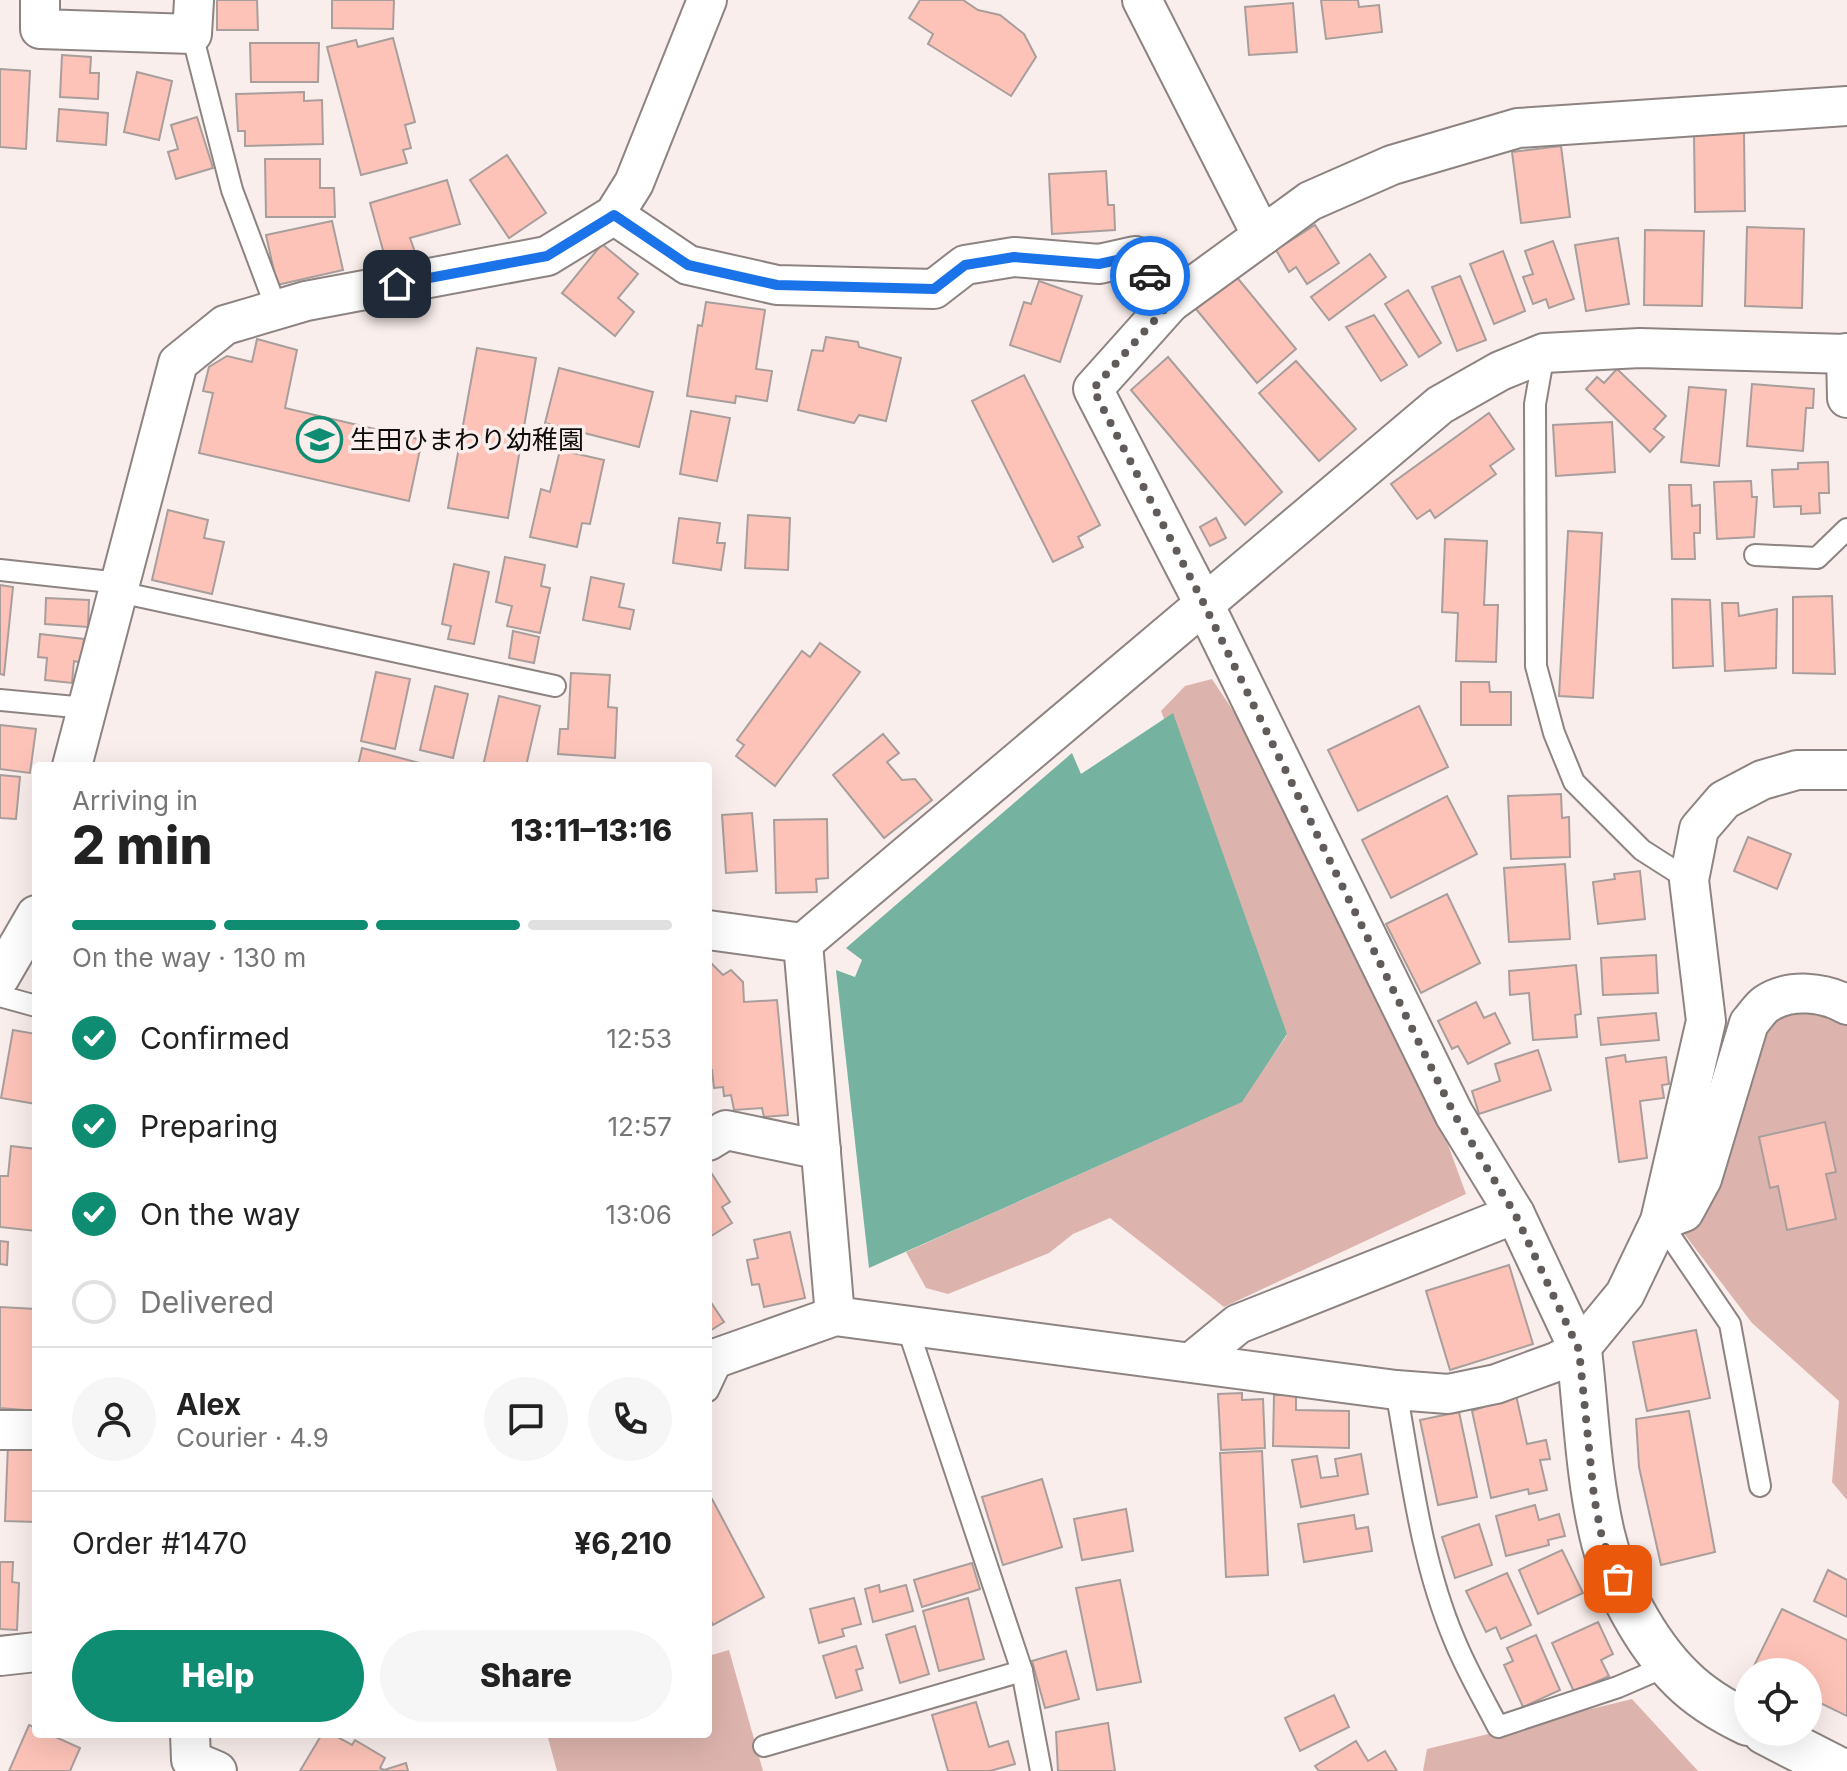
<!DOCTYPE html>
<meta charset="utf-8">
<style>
:root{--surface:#fff;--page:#f6f6f6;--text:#222;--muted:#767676;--line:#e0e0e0;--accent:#0e8d72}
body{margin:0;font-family:Inter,"Noto Sans JP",sans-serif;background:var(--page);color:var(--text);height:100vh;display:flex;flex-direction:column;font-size:30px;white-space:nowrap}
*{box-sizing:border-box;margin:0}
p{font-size:26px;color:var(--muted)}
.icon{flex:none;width:44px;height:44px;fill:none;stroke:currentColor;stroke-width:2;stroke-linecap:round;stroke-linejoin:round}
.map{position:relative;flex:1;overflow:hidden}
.side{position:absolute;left:32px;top:762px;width:680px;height:976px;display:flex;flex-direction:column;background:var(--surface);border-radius:8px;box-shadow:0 8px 32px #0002}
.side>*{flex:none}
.tools{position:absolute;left:1734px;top:1658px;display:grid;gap:16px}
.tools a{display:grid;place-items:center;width:88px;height:88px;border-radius:50%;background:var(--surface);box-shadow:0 8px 32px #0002;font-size:40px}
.pin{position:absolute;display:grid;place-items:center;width:68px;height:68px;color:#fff;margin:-34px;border-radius:16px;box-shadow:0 4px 12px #0006}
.courier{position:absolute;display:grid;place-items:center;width:80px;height:80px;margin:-40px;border:6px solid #1a73e8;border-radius:50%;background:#fff;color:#222;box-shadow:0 2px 10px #0007}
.head em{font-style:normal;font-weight:800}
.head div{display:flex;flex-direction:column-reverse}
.head{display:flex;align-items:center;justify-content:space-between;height:136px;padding:0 40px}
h1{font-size:52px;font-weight:800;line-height:60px}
.bar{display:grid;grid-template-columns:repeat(4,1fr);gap:12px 8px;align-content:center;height:96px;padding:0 40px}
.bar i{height:10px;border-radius:6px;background:var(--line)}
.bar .active{background:var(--accent)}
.bar p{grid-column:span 4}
.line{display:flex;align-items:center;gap:20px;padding:0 40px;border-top:2px solid var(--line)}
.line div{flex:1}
.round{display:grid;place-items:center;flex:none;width:84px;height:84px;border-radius:42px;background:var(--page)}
ol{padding:0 40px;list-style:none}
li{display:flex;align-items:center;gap:24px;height:88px}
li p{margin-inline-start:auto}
li .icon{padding:8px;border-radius:50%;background:var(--accent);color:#fff;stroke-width:4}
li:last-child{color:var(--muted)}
li i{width:44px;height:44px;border:4px solid var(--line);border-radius:50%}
.cta{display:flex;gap:16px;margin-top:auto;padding:16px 40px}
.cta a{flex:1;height:92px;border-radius:48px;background:var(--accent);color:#fff;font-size:32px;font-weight:800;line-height:92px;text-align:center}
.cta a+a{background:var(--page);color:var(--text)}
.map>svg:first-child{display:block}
.green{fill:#ddb4ad}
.water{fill:#75b29f}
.building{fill:#fdc3b8;stroke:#a89e9c;stroke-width:2}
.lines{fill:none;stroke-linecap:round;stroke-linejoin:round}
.service-casing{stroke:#8d8482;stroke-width:24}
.minor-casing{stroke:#8d8482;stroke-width:42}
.tertiary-casing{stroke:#8d8482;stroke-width:48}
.service{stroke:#fff;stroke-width:20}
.minor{stroke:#fff;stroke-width:38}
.tertiary{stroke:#fff;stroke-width:44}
.done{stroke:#615b5a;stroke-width:8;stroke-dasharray:0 14.4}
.route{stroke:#1a73e8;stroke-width:10}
.labels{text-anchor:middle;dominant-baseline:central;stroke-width:7;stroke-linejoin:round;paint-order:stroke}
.poi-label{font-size:26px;fill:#0f0c0c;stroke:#f9eeec;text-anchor:start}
</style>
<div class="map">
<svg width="1847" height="1771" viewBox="0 0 1847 1771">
<rect width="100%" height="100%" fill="#f9eeec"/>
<g class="green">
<polygon points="1212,679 1254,742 1426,1084 1466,1194 1224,1307 1110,1218 1073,1234 1049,1253 948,1294 926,1288 906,1252 1241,1102 1287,1035 1161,711 1185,686"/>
<polygon points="1796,1005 1847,1014 1847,1500 1832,1482 1839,1401 1752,1323 1682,1231 1722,1053"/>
<polygon points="729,1650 763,1771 557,1771 547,1734 708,1734 708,1656"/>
<polygon points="1632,1699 1698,1771 1423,1771 1427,1749"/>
</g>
<polygon class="water" points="1173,713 1287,1034 1242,1102 869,1268 836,970 855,977 862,960 846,948 1072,753 1081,774"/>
<g class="building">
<polygon points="217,0 257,0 258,30 217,30"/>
<polygon points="332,0 394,0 393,29 332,28"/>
<polygon points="920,0 963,0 978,10 1000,15 1024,34 1036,57 1011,96 928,44 933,34 909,18"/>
<polygon points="1321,0 1358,0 1359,7 1379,5 1382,32 1326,39"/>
<polygon points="1293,3 1297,52 1249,55 1245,7"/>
<polygon points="393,38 415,122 405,125 411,148 403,150 407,163 361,175 327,47 356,40 358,47"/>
<polygon points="250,43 319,43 318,82 251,82"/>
<polygon points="62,55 91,57 90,73 99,73 98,99 60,97"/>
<polygon points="0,69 30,71 26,149 0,147"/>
<polygon points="137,72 172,81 159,140 124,132"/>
<polygon points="304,92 304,101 322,100 323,144 245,146 245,131 238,131 236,94"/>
<polygon points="59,109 108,113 106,145 57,141"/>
<polygon points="197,117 213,168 176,179 168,152 178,149 171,125"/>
<polygon points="1694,133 1744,133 1745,211 1695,212"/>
<polygon points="1561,146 1570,217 1521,223 1512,152"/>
<polygon points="507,155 546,213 509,238 470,180"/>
<polygon points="265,159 320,159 320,188 334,188 335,217 266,217"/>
<polygon points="1106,171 1108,205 1114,205 1115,230 1052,234 1049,174"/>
<polygon points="447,180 460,224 410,238 415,252 386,261 370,203"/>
<polygon points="332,221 343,270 277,285 266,235"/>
<polygon points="1315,225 1339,263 1307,284 1296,267 1289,272 1276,250"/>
<polygon points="1747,227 1804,229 1802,308 1745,306"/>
<polygon points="1645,230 1704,231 1702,306 1644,305"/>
<polygon points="1618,238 1629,304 1586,311 1575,245"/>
<polygon points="1553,241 1574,299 1549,308 1546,299 1533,304 1523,277 1533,274 1525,251"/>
<polygon points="602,244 638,274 618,298 634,312 615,336 562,293"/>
<polygon points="1503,251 1525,311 1494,324 1470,264"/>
<polygon points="1370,254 1386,277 1329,320 1311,297"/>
<polygon points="1235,275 1296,349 1257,383 1196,309"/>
<polygon points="1460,276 1486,340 1457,351 1432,287"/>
<polygon points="1039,281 1082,296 1060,362 1010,345 1024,302 1031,304"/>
<polygon points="1408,290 1441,343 1419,357 1385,304"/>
<polygon points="706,302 765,310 756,369 772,371 767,401 736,396 735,403 687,396 698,325 702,326"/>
<polygon points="1374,315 1407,365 1381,381 1346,327"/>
<polygon points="826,337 858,342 859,347 901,358 886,421 859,415 854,423 798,410 812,350 823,351"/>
<polygon points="257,339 297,350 285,408 422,440 409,501 199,453 213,393 203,391 209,367 227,356 252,362"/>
<polygon points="477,348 536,358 508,518 448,508"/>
<polygon points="1168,357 1282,492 1245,525 1131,390"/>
<polygon points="1296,361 1356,429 1319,461 1259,393"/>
<polygon points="559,368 653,392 639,447 545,423"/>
<polygon points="1617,369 1666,416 1654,429 1664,437 1650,452 1586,389 1597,377 1604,383"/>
<polygon points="1024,375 1100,525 1078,537 1083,547 1053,562 972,401"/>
<polygon points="1752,384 1814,389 1813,408 1806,408 1803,451 1747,446"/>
<polygon points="1689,387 1726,390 1719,466 1681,462"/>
<polygon points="691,411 730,418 717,481 680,474"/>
<polygon points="1489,413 1514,449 1490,466 1496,474 1435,518 1430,510 1417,519 1391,484"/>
<polygon points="1612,422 1615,472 1556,476 1553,425"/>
<polygon points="560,450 604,460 590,524 582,523 577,547 530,537 541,489 550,492"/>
<polygon points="1828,462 1829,493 1819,493 1820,513 1801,514 1801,506 1774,507 1772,470 1798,469 1798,463"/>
<polygon points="1751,481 1752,497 1757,497 1754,537 1717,539 1714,482"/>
<polygon points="1669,485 1691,485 1692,506 1700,505 1700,533 1694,533 1695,559 1672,559"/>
<polygon points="168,510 208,520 204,538 224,542 212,594 152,580"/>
<polygon points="748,515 790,518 788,570 745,568"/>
<polygon points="679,518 720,523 717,543 725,543 721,570 673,563"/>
<polygon points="1216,518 1226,538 1210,546 1200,527"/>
<polygon points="1568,531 1602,533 1593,698 1559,696"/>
<polygon points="1445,539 1487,541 1484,605 1498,605 1496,662 1456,661 1458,613 1442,612"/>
<polygon points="505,557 545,565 541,586 550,588 540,633 507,626 512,606 496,602"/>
<polygon points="454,564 489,572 474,644 448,639 451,626 442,624"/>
<polygon points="591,577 624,584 619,607 634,610 630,629 583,620"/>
<polygon points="0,585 13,587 4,675 0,674"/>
<polygon points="1832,596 1835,674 1793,673 1793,597"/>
<polygon points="46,598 89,600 88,627 45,624"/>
<polygon points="1672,599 1710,600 1713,666 1673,668"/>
<polygon points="1722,603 1738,603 1739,616 1777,609 1776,668 1725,671"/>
<polygon points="513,631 539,637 534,663 509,658"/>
<polygon points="40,634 84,639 82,663 74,661 72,683 45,680 47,658 38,657"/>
<polygon points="820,643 860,672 775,786 736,756 744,745 737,740 802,651 810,657"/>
<polygon points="376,672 410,679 395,749 361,741"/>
<polygon points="571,673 610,675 608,707 617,708 615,758 558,754 560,729 568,729"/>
<polygon points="1461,682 1489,682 1490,692 1511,692 1511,725 1461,725"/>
<polygon points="435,686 468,694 453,758 420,750"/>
<polygon points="499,696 540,706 526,766 483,766"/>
<polygon points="1419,706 1448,767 1358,811 1328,750"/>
<polygon points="0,725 36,729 30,773 0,769"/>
<polygon points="883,734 899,753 887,762 902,780 915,779 932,800 884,838 833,775"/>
<polygon points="362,748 431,766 358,766"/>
<polygon points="0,775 20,777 16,819 0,818"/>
<polygon points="1561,794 1562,818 1569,817 1570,857 1511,859 1508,796"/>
<polygon points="1447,796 1477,854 1391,898 1362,840"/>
<polygon points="752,813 757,871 726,873 722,815"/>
<polygon points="827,819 828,878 816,879 817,892 776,893 774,820"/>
<polygon points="1748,837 1791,854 1777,889 1734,871"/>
<polygon points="1565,864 1570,939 1509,942 1504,868"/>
<polygon points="1640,871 1645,919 1598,924 1593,882 1615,879 1614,874"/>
<polygon points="1447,894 1480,963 1421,993 1386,924"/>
<polygon points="1656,955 1658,993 1603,995 1601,958"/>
<polygon points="711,963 723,975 731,970 743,982 744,1002 777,1000 788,1115 764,1117 762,1108 734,1110 731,1095 724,1096 723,1087 714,1088 712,1070 708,1071 708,966"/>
<polygon points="1576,965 1581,1014 1575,1015 1577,1037 1533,1040 1529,993 1510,995 1509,971"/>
<polygon points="1476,1002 1484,1018 1495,1013 1510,1043 1468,1064 1458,1046 1452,1049 1438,1021"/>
<polygon points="1656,1013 1659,1040 1601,1045 1598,1018"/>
<polygon points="13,1030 36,1034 36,1104 1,1098"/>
<polygon points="1538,1050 1551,1090 1479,1114 1472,1091 1500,1081 1495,1064"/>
<polygon points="1625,1055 1626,1062 1666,1057 1669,1084 1662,1085 1664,1098 1640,1101 1647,1158 1619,1162 1606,1058"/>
<polygon points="1825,1122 1836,1172 1826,1174 1836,1219 1787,1230 1778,1186 1770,1188 1759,1137"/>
<polygon points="11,1146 36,1149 36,1231 0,1227 0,1176 8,1176"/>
<polygon points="712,1174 730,1202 722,1207 732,1223 708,1238 708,1176"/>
<polygon points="790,1232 805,1298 764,1307 759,1284 752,1285 747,1260 758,1258 754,1240"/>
<polygon points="0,1241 8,1242 7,1265 0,1264"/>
<polygon points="1509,1265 1533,1344 1450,1370 1426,1291"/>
<polygon points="708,1298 724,1322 708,1332"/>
<polygon points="0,1307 36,1309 36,1411 0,1408"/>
<polygon points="1696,1330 1710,1398 1647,1411 1633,1342"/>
<polygon points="1242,1393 1242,1400 1263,1399 1265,1448 1221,1450 1218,1394"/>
<polygon points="1274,1395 1296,1395 1296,1410 1349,1411 1349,1448 1273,1446"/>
<polygon points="1516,1395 1527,1444 1546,1440 1550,1459 1540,1460 1547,1490 1529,1494 1528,1489 1491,1498 1472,1411"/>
<polygon points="1689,1411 1715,1552 1661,1565 1639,1467 1636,1419"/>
<polygon points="1459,1412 1477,1497 1438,1505 1420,1420"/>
<polygon points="36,1443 36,1522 5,1521 8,1444"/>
<polygon points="1262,1451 1268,1575 1226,1577 1220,1453"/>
<polygon points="1361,1454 1368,1494 1301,1507 1292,1460 1317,1456 1321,1478 1338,1476 1335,1459"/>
<polygon points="1042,1479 1062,1547 1003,1565 982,1497"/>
<polygon points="712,1499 764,1597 713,1625 708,1616 708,1501"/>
<polygon points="1535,1505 1539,1520 1559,1514 1565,1536 1548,1540 1549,1545 1506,1556 1496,1516"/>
<polygon points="1126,1509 1133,1551 1082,1560 1074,1519"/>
<polygon points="1354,1515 1356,1529 1368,1527 1372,1551 1304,1562 1298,1524"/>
<polygon points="1479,1524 1492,1565 1455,1578 1442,1537"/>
<polygon points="1562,1550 1583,1593 1538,1614 1519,1570"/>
<polygon points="0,1562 13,1562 12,1582 19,1583 17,1630 0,1629"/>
<polygon points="972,1563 980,1589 922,1607 914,1580"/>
<polygon points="1828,1570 1847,1580 1847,1617 1814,1601"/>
<polygon points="1507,1573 1531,1625 1501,1639 1496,1627 1486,1632 1466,1591"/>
<polygon points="1120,1580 1141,1682 1097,1690 1076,1588"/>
<polygon points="879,1585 880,1592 906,1585 913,1611 873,1622 865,1589"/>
<polygon points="854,1598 861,1624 842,1629 844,1636 819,1643 810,1609"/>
<polygon points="968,1598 984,1659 939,1671 923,1611"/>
<polygon points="1782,1609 1847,1640 1847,1716 1808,1697 1808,1672 1752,1670"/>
<polygon points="1598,1622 1613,1654 1601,1660 1609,1676 1574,1692 1552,1643"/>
<polygon points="915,1626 929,1674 900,1683 886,1635"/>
<polygon points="1536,1635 1560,1690 1523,1707 1504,1665 1513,1661 1507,1648"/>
<polygon points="856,1646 863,1668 856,1670 862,1690 836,1698 823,1656"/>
<polygon points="1066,1651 1079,1699 1045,1708 1032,1661"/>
<polygon points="1334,1695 1349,1727 1300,1751 1285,1718"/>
<polygon points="976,1702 989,1747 1008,1741 1015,1764 990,1771 948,1771 932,1715"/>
<polygon points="1108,1723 1115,1771 1058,1771 1056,1732"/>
<polygon points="29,1725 36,1728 36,1734 49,1734 80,1748 70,1771 9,1771"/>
<polygon points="322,1734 332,1734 352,1745 355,1740 385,1758 380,1768 384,1770 406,1763 408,1771 300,1771"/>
<polygon points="1356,1741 1368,1761 1385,1751 1397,1771 1319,1771 1315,1766"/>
</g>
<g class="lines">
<defs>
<g id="service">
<polyline points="192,34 232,190 277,310"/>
<polyline points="1544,353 1535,404 1536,666 1554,733 1574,782 1642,850 1689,880"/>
<polyline points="1755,555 1817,558 1847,529"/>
<polyline points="0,570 120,583"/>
<polyline points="119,592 555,686"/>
<polyline points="0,700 86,708"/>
<polyline points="0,996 36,1006"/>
<polyline points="1660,1221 1730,1324 1760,1486"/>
<polyline points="907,1326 1022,1671 1041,1771"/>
<path d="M1396,1390C1411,1473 1421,1561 1454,1639C1466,1669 1483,1698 1498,1727L1618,1687L1669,1665"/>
<polyline points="708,1391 725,1355"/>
<polyline points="764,1746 1022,1671"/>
</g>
<g id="minor">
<polyline points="40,0 40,29 192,34 194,0"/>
<polyline points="1142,0 1262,236"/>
<polyline points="614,215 688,265 777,285 934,289 965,265 1014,257 1099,264 1135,256 1170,303"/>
<polyline points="1846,353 1847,398"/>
<polyline points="72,766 178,363 225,325 306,301 547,256 614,215 634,183 707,0"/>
<polyline points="708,930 803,943 1440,405 1500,371 1544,353 1640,348 1847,354"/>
<polyline points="803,943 835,1316"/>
<polyline points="0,977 36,915"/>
<polyline points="708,1141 726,1130 821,1150"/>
<path d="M1660,1221L1684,1212L1702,1179L1749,1023C1754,1018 1760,1008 1766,1004C1790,988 1825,992 1847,1005"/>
<polyline points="1579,1350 1515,1214 1454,1114 1203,602 1093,389 1170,303 1310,201 1392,165 1518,128 1847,106"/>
<polyline points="708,1361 835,1316 1396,1390 1448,1394 1496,1384 1556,1362 1579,1350 1625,1294 1660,1221 1706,1021 1689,880 1699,829 1724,800 1762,780 1797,770 1847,770"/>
<polyline points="1193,1361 1238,1324 1515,1214"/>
<polyline points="0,1430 36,1430"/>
<polyline points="0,1656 36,1652"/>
<polyline points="190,1734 191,1760 217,1771"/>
</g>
<g id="tertiary">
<path d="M1579,1350C1586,1411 1588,1474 1602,1534C1613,1583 1646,1644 1682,1679C1700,1697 1725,1712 1748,1723"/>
<polyline points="1765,1732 1841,1771"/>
</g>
</defs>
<use href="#service" class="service-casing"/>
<use href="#minor" class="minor-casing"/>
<use href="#tertiary" class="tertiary-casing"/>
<use href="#service" class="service"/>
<use href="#minor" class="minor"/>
<use href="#tertiary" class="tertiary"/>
</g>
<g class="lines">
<polyline class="done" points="1150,276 1170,303 1093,389 1203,602 1454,1114 1515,1214 1579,1350 1594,1497 1602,1538 1618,1579"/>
<polyline class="route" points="397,284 547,256 614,215 688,265 777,285 934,289 965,265 1014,257 1099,264 1135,256 1150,276"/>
</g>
<defs>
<symbol id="school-ring" viewBox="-11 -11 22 22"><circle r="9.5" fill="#f9eeec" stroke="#0e8d72" stroke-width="1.5"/><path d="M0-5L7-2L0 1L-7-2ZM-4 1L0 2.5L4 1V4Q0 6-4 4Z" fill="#0e8d72"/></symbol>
</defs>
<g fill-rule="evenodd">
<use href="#school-ring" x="294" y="414" width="51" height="51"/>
</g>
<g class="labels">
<g class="poi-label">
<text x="350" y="439">生田ひまわり幼稚園</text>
</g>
</g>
</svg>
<div class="tools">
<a><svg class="icon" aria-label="locate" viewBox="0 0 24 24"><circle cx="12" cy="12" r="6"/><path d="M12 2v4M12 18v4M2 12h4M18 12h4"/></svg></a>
</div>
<div class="pin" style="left:1618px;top:1579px;background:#ea580c"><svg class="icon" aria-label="bag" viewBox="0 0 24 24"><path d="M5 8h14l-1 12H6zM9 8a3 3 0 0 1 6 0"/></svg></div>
<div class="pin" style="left:397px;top:284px;background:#1f2937"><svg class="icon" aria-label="home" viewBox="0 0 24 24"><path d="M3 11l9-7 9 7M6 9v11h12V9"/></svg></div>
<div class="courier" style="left:1150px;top:276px"><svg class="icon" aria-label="car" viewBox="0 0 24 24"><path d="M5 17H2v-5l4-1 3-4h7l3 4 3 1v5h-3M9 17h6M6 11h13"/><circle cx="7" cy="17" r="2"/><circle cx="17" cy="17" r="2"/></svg></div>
<section class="side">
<div class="head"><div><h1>2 min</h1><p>Arriving in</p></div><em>13:11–13:16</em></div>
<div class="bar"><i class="active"></i><i class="active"></i><i class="active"></i><i></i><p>On the way · 130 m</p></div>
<ol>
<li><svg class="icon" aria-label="check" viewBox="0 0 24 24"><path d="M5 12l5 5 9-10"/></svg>Confirmed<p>12:53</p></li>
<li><svg class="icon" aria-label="check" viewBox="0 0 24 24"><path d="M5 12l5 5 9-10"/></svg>Preparing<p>12:57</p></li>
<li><svg class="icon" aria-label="check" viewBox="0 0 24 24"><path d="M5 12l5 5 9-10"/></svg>On the way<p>13:06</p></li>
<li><i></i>Delivered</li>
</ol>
<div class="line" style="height:144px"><a class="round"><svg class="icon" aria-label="person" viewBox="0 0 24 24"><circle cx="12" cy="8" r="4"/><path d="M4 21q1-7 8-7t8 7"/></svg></a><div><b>Alex</b><p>Courier · 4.9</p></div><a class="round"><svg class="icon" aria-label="chat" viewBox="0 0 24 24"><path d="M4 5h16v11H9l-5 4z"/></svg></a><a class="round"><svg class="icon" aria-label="phone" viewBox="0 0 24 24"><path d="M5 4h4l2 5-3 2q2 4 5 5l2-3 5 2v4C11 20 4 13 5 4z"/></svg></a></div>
<div class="line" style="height:104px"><div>Order #1470</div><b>¥6,210</b></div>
<div class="cta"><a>Help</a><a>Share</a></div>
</section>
</div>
